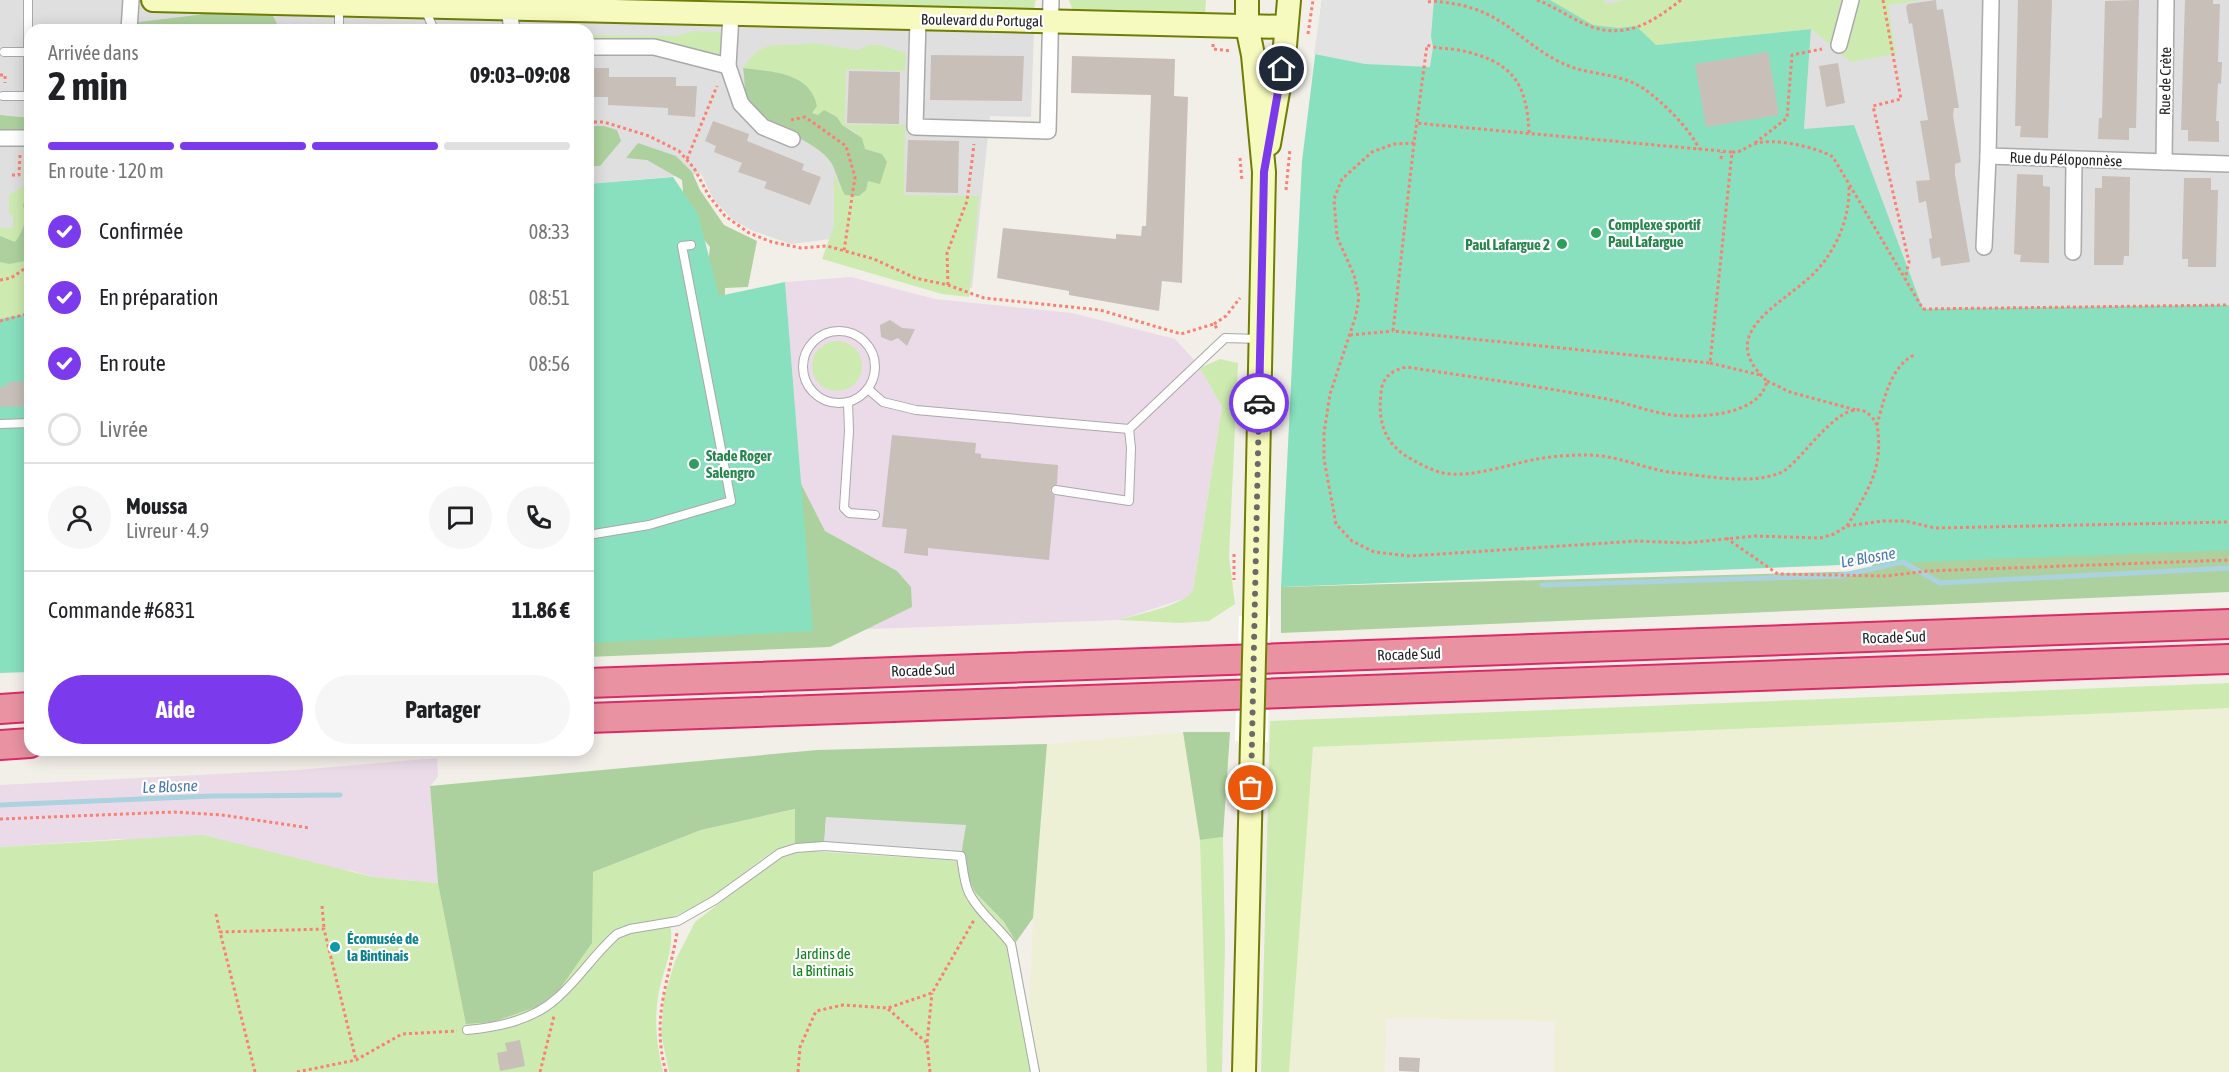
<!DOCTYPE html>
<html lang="fr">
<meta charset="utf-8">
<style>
:root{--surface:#fff;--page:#f6f6f6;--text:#202124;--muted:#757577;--line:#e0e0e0;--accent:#7c3aed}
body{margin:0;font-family:"Asap Condensed",sans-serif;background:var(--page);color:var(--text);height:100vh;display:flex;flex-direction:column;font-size:22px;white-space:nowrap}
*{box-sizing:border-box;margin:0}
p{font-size:20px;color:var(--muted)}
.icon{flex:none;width:33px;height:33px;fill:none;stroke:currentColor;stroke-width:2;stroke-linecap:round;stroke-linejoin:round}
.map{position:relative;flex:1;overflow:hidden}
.details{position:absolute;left:24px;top:24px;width:570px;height:732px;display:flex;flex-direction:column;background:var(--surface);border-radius:18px;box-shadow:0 3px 15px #0003}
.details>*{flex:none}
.pin{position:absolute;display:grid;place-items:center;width:51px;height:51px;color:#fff;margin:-26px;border:3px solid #fff;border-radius:50%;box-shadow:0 2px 6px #0007}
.courier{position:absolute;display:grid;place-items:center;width:60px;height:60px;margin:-30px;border:4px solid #7c3aed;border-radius:50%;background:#fff;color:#222;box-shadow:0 2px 8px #0007}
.overview em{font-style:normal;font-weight:700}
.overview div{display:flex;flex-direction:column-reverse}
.overview{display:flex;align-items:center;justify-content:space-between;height:102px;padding:0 24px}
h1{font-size:39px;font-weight:700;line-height:45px}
.bar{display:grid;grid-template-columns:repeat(4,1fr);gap:9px 6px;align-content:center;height:72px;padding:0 24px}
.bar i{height:8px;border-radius:4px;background:var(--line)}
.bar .on{background:var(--accent)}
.bar p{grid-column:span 4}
.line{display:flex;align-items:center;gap:15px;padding:0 24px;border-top:2px solid var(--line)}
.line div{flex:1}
.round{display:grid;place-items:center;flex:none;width:63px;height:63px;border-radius:32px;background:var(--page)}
ol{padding:0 24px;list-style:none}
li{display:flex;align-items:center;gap:18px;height:66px}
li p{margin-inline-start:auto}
li .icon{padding:6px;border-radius:50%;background:var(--accent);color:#fff;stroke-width:4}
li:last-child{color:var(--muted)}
li i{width:33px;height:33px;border:3px solid var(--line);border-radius:50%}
.cta{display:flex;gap:12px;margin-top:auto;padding:12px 24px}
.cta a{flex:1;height:69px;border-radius:36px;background:var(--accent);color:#fff;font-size:24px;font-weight:700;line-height:69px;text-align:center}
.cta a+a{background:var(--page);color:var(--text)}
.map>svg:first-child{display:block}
.residential{fill:#e0dfdf}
.industrial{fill:#ebdbe8}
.farmland{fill:#eef0d5}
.grass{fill:#cdebb0}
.forest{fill:#add19e}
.pitch{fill:#88e0be}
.parking{fill:#e2e2e2}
.pier{fill:#fff}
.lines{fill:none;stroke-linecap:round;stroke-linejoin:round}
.stream{stroke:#aad3df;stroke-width:5}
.building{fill:#c7bfb8}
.lane-casing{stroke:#a9a9a9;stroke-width:10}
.street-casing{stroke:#a9a9a9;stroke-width:18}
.secondary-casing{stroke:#707d05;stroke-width:26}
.highway-casing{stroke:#dc2a67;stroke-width:32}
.path{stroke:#fa8072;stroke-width:3;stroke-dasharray:3 3;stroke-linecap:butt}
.lane{stroke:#fff;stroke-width:8}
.street{stroke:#fff;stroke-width:15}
.secondary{stroke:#f7fabf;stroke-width:22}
.highway{stroke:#e892a2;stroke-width:28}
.secondary-bridge-casing{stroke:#707d05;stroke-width:26;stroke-linecap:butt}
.secondary-bridge{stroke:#f7fabf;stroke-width:22}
.done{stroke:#6b6a68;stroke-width:6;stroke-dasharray:0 10.8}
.route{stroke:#7c3aed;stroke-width:8}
.leisure-dot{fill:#2e9e5b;stroke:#fff;stroke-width:2}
.culture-dot{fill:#0f9aa8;stroke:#fff;stroke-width:2}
.labels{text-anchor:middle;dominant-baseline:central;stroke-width:4.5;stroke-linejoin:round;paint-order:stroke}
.street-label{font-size:15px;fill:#222;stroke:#fff}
.leisure-label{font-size:15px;font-weight:bold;fill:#27864d;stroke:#fff;text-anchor:start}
.culture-label{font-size:15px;font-weight:bold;fill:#0d838f;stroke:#fff;text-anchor:start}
.park-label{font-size:15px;fill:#0c8416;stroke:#fff}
.water-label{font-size:16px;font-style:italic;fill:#4a7aab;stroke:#fff}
</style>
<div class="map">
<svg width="2229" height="1072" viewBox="0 0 2229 1072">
<rect width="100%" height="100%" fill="#f2efe9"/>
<g class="residential">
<polygon points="0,0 1035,0 1031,117 990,116 972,288 838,238 791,244 753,231 733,220 714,200 701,174 588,184 588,30 30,30 30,313 0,319"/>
<polygon points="1550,0 2229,0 2229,315 1914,319 1804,130 1811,29 1656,45"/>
</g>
<g class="industrial">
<polygon points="851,277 935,299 1072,313 1175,339 1198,364 1222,407 1193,590 1189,597 1119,620 813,631 785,282"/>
<polygon points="437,758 438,776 430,787 438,883 373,877 352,871 119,839 0,847 0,785 297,770"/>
</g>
<g class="farmland">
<polygon points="2229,708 2229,1072 1554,1072 1555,1021 1386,1018 1385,1072 1289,1072 1313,747"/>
<polygon points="1183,732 1200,840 1207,1072 1040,1072 1029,1010 1033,918 1047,744"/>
</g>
<g class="grass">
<polygon points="675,0 1036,0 1032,10 677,2"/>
<polygon points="1069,0 1206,0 1205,18 1073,11"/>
<polygon points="1453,0 1603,0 1607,4 1626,0 1922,0 1888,5 1896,54 1851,62 1811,29 1656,45"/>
<polygon points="696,31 721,32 722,51 713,57 656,41 588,39 588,35 674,36"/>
<path d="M813,43L858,50L869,45H880L906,53L905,71L846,69L845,122L847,125H905L904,195L979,196L969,297L942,294L822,259L834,226V174L841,189L868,181L882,154L865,149L855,131L812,113L787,75L743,68C764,36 780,48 813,43Z"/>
<polygon points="30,141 30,313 0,319 0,228 13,228 13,215 9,214 9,195 23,187 24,143"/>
<circle cx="837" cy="366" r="25"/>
<path d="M1220,359L1238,363L1229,557L1235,604L1209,621L1180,623L1119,620C1138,614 1184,606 1193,590L1222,407L1200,368Z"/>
<polygon points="2229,683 2229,708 1313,747 1289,1072 1261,1072 1270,721"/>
<path d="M796,809L795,843L772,852L708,900L669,919C677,947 662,970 658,997C654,1023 657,1047 663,1072H0V847L203,835L373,877L438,883L593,872L701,830Z"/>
<polygon points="1223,837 1225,945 1222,1072 1207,1072 1200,840"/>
<polygon points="811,851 960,861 975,892 1004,922 1016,942 1040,1072 669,1072 661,1034 664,997 675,961 695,922 781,856"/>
</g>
<g class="forest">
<polygon points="247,9 272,14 279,28 122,30 122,24"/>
<path d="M743,68C772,72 810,72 817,106L812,113L818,115L824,110L837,117L842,125L862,138L865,149L882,154L887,162L880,184L868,181L866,190L859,196L845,195C839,185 835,167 830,161C811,136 756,125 747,101C744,92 745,78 743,68Z"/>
<polygon points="0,115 30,118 30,133 0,134"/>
<polygon points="588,126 604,126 617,130 621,141 600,166 588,166"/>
<polygon points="638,143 676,156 692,172 700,190 724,225 757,241 748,287 725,288 725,299 794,470 825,531 897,571 911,587 912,607 830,647 588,657 588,608 707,273 710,247 685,217 682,180 647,160 626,158"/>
<path d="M30,165V260L9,264L0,262V236L15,242C23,232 28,218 23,206C27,193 23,181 30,165Z"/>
<polygon points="1916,490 2229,527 2229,592 1281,633 1281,587 1869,571"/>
<polygon points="1183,732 1230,732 1223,837 1200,840"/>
<polygon points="1047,744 1033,918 1016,942 1004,922 975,892 960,861 961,856 826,818 824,846 795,843 795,809 701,830 593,872 592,943 559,990 539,1006 493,1022 466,1024 438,883 430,786 817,750"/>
</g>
<g class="pitch">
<polygon points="1322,0 1550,0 1593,25 1618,28 1636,26 1656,45 1811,29 1804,129 1854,125 1923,309 2229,305 2229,550 1281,587 1302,161"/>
<polygon points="673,177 698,214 719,296 785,282 813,631 588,643 588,184"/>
<polygon points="30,313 30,672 0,673 0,319"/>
</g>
<g class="parking">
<polygon points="1322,0 1434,0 1431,36 1433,47 1430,67 1365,64 1314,54"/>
<polygon points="826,817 966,825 961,856 824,846"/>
</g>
<polygon class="pier" points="1239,616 1270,616 1268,742 1235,741"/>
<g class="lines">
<g class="stream">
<polyline points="1542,585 1839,576 1903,562 1940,583 2229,568"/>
<polyline points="0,805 212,796 340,795"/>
</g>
</g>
<g class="building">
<polygon points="1936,0 1937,10 1943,9 1959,108 1954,108 1953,116 1961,162 1955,164 1955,175 1970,262 1941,266 1940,257 1932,259 1929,239 1932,238 1926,201 1919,203 1916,181 1930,180 1920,121 1928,120 1912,23 1909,24 1906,7 1908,4"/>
<polygon points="2018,0 2052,0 2048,138 2020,137 2021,126 2015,126"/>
<polygon points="2139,0 2136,128 2129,128 2129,140 2098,139 2099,118 2102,118 2105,1"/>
<polygon points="2185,0 2213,0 2213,4 2220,4 2218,62 2222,62 2221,84 2218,83 2216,121 2219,121 2219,142 2188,141 2188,130 2181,130"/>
<polygon points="1768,52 1779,115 1706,127 1695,64"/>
<polygon points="931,55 1024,56 1022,101 930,100"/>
<polygon points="1072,56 1175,59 1174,96 1188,97 1182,283 1162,281 1159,311 1069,295 1069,291 997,278 1003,228 1116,239 1116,234 1141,236 1142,226 1146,226 1151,95 1071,93"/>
<polygon points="1838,63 1845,103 1826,107 1819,66"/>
<polygon points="588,68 609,68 609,77 676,77 676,86 697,86 695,117 668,115 668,108 608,105 608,97 588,97"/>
<polygon points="849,71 900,72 899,124 847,123"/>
<polygon points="713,121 749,134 747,141 804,164 802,170 821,177 810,205 764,188 767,182 738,172 742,163 714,152 716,146 705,141"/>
<polygon points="908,140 959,141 958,193 906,192"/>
<polygon points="2017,174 2043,175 2043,186 2050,187 2049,263 2020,262 2021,255 2014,254"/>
<polygon points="2102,176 2130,177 2129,256 2124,256 2123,265 2094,265 2095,188 2102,188"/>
<polygon points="2184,178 2211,178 2211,190 2218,190 2216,267 2188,267 2188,259 2182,259"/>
<polygon points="890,320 902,328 915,329 907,346 898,338 891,341 881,337 880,325"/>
<polygon points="30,381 30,406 0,407 0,387 7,386 7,382"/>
<polygon points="892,435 976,443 975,453 981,454 981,458 1058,465 1057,484 1050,490 1055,496 1049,560 928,548 928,556 904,553 907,529 882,527"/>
<polygon points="520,1040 525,1066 500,1071 497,1053 507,1051 505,1043"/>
<polygon points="1399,1057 1420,1058 1419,1072 1399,1071"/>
</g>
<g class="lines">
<defs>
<g id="lane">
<polyline points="425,9 434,30"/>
<polyline points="339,30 339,8"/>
<polyline points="4,52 28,52"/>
<polyline points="3,96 28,96 28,0"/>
<circle cx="839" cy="367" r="36"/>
<polyline points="868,389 883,402 916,410 1129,429"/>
<polyline points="848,402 849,431 844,508 849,513 875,515"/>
<polyline points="0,424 30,423"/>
<polyline points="1056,490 1129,501 1131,448 1129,429 1225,338 1260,339"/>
<polyline points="588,535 649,525 731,501 682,246 691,245"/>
<path d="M467,1030C499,1027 533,1020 557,998C579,979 595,953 617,934L630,929L678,921L715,900L780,853L796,848L824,846L961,856C963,868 964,883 969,893C979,913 998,926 1011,944L1035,1072"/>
</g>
<g id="street">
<polyline points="1991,0 1988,156 2229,164"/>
<polyline points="509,9 512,30"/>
<polyline points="731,14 728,66 741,104 763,127 792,139"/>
<polyline points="918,19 915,127 1048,131 1051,0"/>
<polyline points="129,30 131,0"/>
<polyline points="1839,45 1851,0"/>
<polyline points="588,47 654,47 728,66"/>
<polyline points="0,138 30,138"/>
<polyline points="2164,162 2166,0"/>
<polyline points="1984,247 1988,156"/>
<polyline points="2073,252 2074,160"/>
</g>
<g id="secondary">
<polyline points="153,0 1286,27"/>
<polyline points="1247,0 1247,26 1253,55 1264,172 1255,616"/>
<polyline points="1269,144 1284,57 1289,0"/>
<polyline points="1244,1072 1252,741"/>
</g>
<g id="highway">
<polyline points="588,683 2229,624"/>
<polyline points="0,709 30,707"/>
<polyline points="588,718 2229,659"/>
<polyline points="0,745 30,743"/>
</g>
</defs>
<use href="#lane" class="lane-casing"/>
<use href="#street" class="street-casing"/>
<use href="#secondary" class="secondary-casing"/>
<use href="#highway" class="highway-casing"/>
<g class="path">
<path d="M1537,0C1556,7 1573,20 1592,27C1628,39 1654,21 1681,0"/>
<polyline points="1883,0 1901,99 1873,106 1909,262 1905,279"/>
<path d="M1428,2C1437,0 1446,3 1455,4C1506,13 1520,43 1562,63C1588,76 1620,72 1644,89C1662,101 1691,130 1699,149"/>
<polyline points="1308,34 1313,0"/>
<polyline points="1213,44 1213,49 1231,51"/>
<polyline points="0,75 5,75 5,83"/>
<polyline points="791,120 805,117 846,146 855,177 844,251"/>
<polyline points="588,122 604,122 649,136 679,151 694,168 709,196 725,216 749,233 772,242 801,248 827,246 874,259 915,278 948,285 984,298 1100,310 1181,334 1214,324 1218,330"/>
<path d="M1529,133C1527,81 1511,61 1459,50C1448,48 1437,49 1427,45L1414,143L1394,144L1372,152L1342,179L1334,199L1337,237L1354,275L1359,297L1356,315L1330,394L1324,433V459L1336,524L1352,541L1374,552L1410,556L1637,541L1686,543L1755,536L1820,538L1834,534L1847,526L1883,521H1905L1935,528L2229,522"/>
<polyline points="1414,143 1393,331 1710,363 1732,152 1415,123"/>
<polyline points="1755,143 1787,118 1792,55 1822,49"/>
<path d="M1732,152C1742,153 1745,147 1754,144C1772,137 1817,147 1833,157L1923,309L2229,305"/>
<polyline points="1240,158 1242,181"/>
<polyline points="687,159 717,86"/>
<polyline points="1721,159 1722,152"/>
<polyline points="12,175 19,175 20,155"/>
<polyline points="1286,190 1290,149"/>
<polyline points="0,280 11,278 30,265"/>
<polyline points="948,285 947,253 967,201 974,144"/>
<polyline points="0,321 30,313"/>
<polyline points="1214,324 1226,316 1240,298"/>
<polyline points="1350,335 1393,331"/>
<polyline points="1710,363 1760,375"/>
<polyline points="1767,381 1790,392 1856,410"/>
<path d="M1877,425C1884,400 1890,367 1914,355"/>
<path d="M1847,526C1868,491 1884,467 1877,425C1851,375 1803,464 1780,473C1749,485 1709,476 1676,473C1646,470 1619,455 1587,455C1571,455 1554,456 1537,459C1510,464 1466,480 1439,472C1427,468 1416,462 1406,456C1383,441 1378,419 1381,393C1382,377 1392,370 1407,367C1472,377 1537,386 1601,398C1631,403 1659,417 1690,416C1715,416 1761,411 1767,381C1709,328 1795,301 1823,263C1840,241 1850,213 1849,186"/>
<polyline points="1726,538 1778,574 1886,576 1928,571 2229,560"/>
<polyline points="1234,554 1234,580"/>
<polyline points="0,819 174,812 222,815 310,828"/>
<polyline points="322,906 324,928"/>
<polyline points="216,914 220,932"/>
<polyline points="888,1009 927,1043"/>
<polyline points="255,1072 220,932 324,929 356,1060"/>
<polyline points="297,1072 356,1060 402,1034 457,1031"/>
<polyline points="540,1072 554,1016"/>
<path d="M666,1072C651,1019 668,984 677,933"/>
<polyline points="798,1072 800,1047 816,1011 843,1005 888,1008 932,993 974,920"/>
<polyline points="930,1072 927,1043 932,993"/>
</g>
<use href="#lane" class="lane"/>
<use href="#street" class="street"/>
<use href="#secondary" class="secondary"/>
<use href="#highway" class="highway"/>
<defs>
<polyline id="secondary-bridge" points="1252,741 1255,616"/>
</defs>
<use href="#secondary-bridge" class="secondary-bridge-casing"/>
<use href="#secondary-bridge" class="secondary-bridge"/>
</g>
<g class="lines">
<polyline class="done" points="1251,788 1259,403"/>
<polyline class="route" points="1259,403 1264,172 1282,69"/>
</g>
<g class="leisure-dot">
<circle cx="1596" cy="233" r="6"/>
<circle cx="1562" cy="244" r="6"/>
<circle cx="694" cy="464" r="6"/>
</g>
<circle class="culture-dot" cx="335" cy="947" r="6"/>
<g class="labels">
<g class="street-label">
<text transform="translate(982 20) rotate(1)">Boulevard du Portugal</text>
<text transform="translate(2165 81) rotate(-89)">Rue de Crète</text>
<text transform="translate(2066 159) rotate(2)">Rue du Péloponnèse</text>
<text transform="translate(1894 637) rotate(-2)">Rocade Sud</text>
<text transform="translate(1409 654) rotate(-2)">Rocade Sud</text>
<text transform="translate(923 670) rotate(-2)">Rocade Sud</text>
</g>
<g class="leisure-label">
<text x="1608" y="224">Complexe sportif<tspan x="1608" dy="17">Paul Lafargue</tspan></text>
<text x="1550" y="244" text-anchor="end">Paul Lafargue 2</text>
<text x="706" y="455">Stade Roger<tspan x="706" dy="17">Salengro</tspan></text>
</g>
<g class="culture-label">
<text x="347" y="938">Écomusée de<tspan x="347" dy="17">la Bintinais</tspan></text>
</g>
<g class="park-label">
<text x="823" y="953">Jardins de<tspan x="823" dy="17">la Bintinais</tspan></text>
</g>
<g class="water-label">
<text transform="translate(1868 557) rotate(-10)">Le Blosne</text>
<text transform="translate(170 786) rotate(-2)">Le Blosne</text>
</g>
</g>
</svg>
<div class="pin" style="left:1251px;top:788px;background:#ea580c"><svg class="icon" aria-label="bag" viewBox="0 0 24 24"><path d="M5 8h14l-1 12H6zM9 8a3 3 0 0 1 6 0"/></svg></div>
<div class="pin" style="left:1282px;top:69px;background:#1f2937"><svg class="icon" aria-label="home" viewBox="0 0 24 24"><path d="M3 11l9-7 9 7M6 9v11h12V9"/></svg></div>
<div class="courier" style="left:1259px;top:403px"><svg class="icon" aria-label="car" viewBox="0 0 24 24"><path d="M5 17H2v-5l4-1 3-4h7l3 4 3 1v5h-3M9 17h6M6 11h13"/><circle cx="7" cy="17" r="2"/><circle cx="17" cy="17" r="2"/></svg></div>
<section class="details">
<div class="overview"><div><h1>2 min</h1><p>Arrivée dans</p></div><em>09:03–09:08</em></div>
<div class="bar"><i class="on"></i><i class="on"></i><i class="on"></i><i></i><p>En route · 120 m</p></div>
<ol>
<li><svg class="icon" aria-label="check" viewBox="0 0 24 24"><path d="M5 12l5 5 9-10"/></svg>Confirmée<p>08:33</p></li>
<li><svg class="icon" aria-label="check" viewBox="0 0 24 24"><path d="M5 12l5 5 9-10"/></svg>En préparation<p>08:51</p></li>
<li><svg class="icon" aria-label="check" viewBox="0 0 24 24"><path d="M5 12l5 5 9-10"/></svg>En route<p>08:56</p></li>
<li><i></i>Livrée</li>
</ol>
<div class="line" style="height:108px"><a class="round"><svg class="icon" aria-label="person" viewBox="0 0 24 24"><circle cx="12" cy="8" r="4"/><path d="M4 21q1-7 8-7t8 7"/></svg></a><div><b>Moussa</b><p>Livreur · 4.9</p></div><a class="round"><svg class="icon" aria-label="chat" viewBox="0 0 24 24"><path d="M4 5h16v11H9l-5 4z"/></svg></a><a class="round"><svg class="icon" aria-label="phone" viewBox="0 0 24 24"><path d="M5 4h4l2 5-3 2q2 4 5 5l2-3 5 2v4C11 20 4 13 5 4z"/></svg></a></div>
<div class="line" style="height:78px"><div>Commande #6831</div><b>11.86 €</b></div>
<div class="cta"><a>Aide</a><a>Partager</a></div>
</section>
</div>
